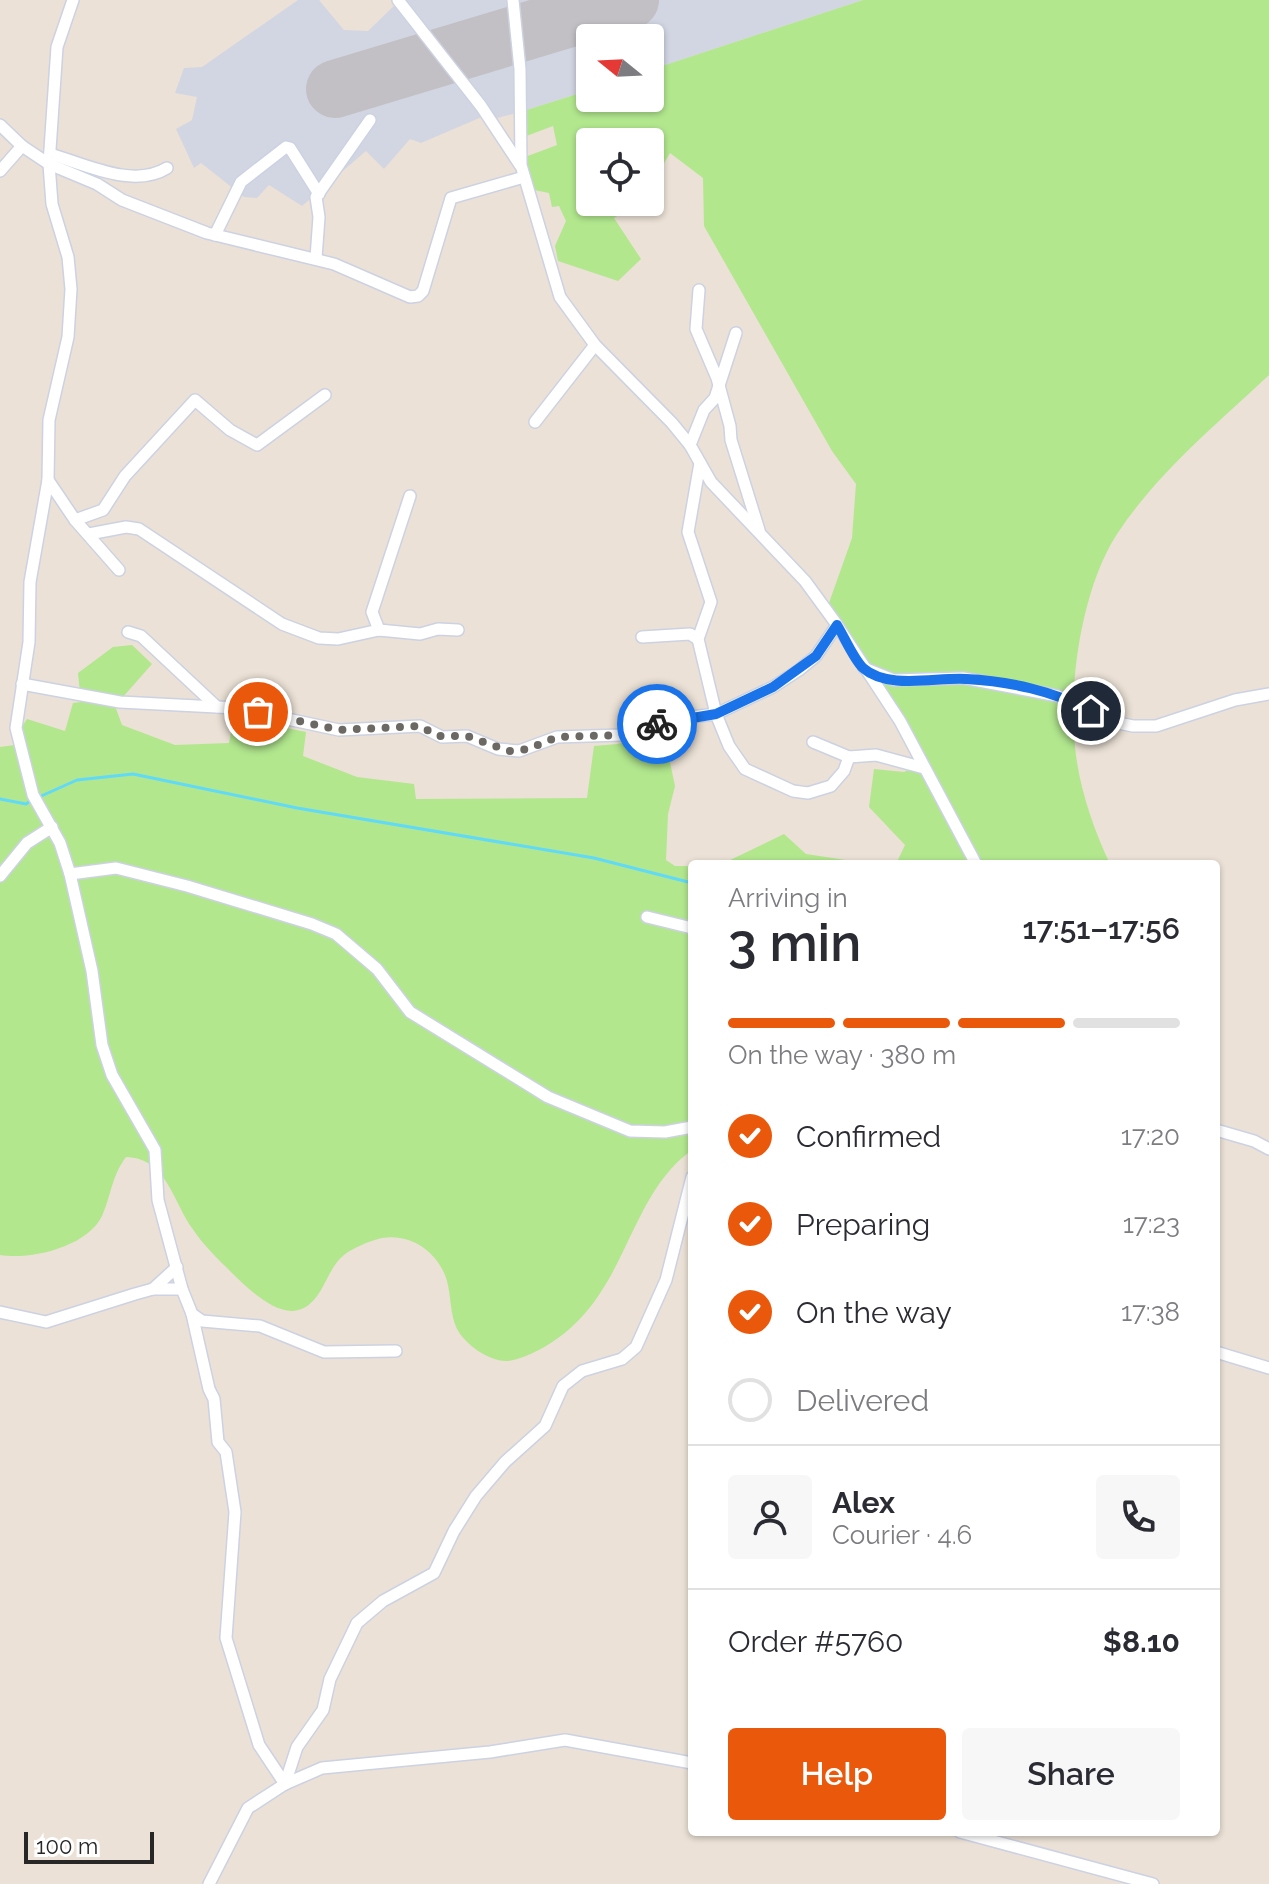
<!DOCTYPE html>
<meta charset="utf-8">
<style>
:root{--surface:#fff;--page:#f7f7f7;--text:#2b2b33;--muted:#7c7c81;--line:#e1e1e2;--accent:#ea580c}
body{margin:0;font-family:Raleway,sans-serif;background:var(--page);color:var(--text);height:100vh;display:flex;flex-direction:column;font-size:30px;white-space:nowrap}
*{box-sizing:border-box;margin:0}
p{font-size:26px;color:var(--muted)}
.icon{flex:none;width:44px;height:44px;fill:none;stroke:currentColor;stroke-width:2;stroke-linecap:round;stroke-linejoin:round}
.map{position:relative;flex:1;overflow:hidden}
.drawer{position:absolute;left:688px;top:860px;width:532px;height:976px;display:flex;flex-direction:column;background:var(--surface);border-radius:8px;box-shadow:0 2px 6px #0004}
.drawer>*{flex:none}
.needle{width:52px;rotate:288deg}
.controls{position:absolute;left:576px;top:24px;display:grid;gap:16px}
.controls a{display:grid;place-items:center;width:88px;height:88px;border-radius:8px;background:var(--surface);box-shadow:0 2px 6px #0004;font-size:40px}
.scale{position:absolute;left:24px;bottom:20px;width:130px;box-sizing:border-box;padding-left:8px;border:4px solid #272727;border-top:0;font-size:22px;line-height:28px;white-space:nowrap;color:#272727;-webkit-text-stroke:6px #fff;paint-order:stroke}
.pin{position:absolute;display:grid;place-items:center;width:68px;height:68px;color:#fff;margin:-34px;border:4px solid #fff;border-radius:50%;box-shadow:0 2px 8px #0007}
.courier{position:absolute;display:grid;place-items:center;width:80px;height:80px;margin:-40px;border:6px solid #1a73e8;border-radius:50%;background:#fff;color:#222;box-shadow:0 2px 10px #0007}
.headline em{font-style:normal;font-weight:600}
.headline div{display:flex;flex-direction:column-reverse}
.headline{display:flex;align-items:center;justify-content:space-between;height:136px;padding:0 40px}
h1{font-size:52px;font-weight:600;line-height:60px}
.bar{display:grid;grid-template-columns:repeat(4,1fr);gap:12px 8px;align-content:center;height:96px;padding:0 40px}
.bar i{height:10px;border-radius:6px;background:var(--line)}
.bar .selected{background:var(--accent)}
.bar p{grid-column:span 4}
.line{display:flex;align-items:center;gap:20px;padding:0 40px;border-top:2px solid var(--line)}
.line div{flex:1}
.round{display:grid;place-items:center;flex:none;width:84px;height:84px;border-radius:8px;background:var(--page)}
ol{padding:0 40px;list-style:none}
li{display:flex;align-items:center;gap:24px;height:88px}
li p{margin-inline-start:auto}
li .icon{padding:8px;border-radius:50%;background:var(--accent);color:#fff;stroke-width:4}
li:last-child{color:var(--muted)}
li i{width:44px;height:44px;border:4px solid var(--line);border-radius:50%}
.action{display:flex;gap:16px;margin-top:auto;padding:16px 40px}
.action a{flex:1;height:92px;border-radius:8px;background:var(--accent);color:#fff;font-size:32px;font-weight:600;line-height:92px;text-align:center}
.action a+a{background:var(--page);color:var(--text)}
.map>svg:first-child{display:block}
.airport{fill:#d2d6e3}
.green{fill:#b2e78e}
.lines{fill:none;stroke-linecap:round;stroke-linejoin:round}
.stream{stroke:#60daf7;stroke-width:3}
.runway{stroke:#c2c0c4;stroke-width:58}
.minor-casing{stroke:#ccd2e2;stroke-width:14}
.minor{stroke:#fff;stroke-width:11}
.done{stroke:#6c6864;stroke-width:8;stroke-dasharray:0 14.4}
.route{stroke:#1a73e8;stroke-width:10}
</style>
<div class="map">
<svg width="1269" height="1884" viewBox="0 0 1269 1884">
<rect width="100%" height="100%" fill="#ebe1d6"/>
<polygon class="airport" points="298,0 319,0 344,30 368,31 400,0 863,0 650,70 650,38 590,38 590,90 517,113 497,118 491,113 421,143 410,139 384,169 366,151 302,206 269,185 257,198 244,197 201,163 194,168 176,129 192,120 197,97 175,93 184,68 202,67"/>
<g class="green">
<path d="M863,0H1269V375C1216,425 1158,472 1117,534C1082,588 1068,683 1075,747C1079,787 1093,828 1110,864H896L905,845L869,807L874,769L904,772L922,764L829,603L852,538L856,484L832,451L704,226L703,178L670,153L650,187V142H590V202H641L614,218L641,259L618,281L558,261L555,246L566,221L559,206L552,207L549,193L534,190L525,157L557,145L553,126L521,138L517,113L590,90V98H650V70Z"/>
<path d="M132,645L152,664L115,706L122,725L175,745L229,743L234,717L306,732L303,756L357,777L414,784L416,799L587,798L594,746L617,744L664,734L675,786L668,814L666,860L675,866H692V1150C625,1198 629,1297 546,1346C536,1352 517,1361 506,1361C488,1361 465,1344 457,1329C450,1315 451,1295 447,1281C439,1253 412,1233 382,1238C370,1241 354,1247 344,1255C332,1264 326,1284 317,1296C291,1332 254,1294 232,1273C218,1259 203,1245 192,1228C173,1201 166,1158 126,1157C112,1175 111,1196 102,1216C87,1247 31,1260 0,1255V747L22,744L21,728L27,719L65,731L73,703L81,702L78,673L113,647Z"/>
<polygon points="784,834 806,854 872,864 722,864"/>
</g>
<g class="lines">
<g class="stream">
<polyline points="39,797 77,780 133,774 297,808 594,858 692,883"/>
<polyline points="0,799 26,804 32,800"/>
</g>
<polyline class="runway" points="335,89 630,0"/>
<defs>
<g id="minor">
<polyline points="73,0 57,47 49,164 52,204 68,257 71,289 68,337 49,420 48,480 30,582 29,642 16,728 33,795 60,843 70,874 92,971 102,1045 112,1075 155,1150 158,1200 182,1289 192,1314 209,1389 214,1399 218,1442 226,1452 235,1512 226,1638 259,1745 285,1784"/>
<polyline points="398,0 481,106 520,165"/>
<polyline points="513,0 520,69 521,165 560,297 595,345 672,423 690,445 711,482 805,581 835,622 900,721 976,864"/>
<polyline points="0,125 22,146 49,164 97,184 122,200 207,233 334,264 410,297 418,296 423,291 451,198 524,177"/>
<path d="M50,154C85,164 133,189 167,168"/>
<polyline points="0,171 22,146"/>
<polyline points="215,235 241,182 286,147 290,148 319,194"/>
<polyline points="316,258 319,217 316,197 370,120"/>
<polyline points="699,290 696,329 717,378 730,426 731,440 759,530"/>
<polyline points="535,422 595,345"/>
<polyline points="690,445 704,410 715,398 736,333"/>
<polyline points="700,463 688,532 711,602 698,639 716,714 729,746 745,769 793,791 808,793 831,786 844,771 849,757"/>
<polyline points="48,480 75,520 119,570"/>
<polyline points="75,520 103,510 125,476 195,400 230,430 257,445 325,395"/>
<polyline points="89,534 126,527 139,529 282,624 319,638 338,639 379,630 420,634 438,629 458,630"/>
<polyline points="379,630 372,612 410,496"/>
<polyline points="128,632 141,636 217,707"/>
<polyline points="642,637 690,634 698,639"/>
<polyline points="864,668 894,680 963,678 1058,696 1114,722 1133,726 1156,726 1235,700 1269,694"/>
<polyline points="22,684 120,702 236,708 339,730 420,726 442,737 467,736 498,749 519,751 557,737 621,735 667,720 716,714 773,687 799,670 816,656 837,625"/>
<polyline points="813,742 849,757 876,755 924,768"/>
<polyline points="70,874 116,868 187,886 312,924 336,934 377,969 410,1012 548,1097 630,1131 665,1132 692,1127"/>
<polyline points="0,876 27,843 52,827"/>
<polyline points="647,917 692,928"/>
<polyline points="1216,1130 1254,1141 1269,1149"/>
<polyline points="153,1289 177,1267"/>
<polyline points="0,1312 46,1322 135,1294 153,1289 182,1289"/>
<polyline points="192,1314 202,1321 260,1326 324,1352 396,1351"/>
<polyline points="1216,1352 1269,1368"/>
<polyline points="285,1784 297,1747 323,1710 330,1679 357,1623 383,1601 434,1573 454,1531 476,1496 505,1462 545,1426 563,1386 582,1371 622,1359 636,1347 666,1280 692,1177"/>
<polyline points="960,1832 1153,1884"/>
<polyline points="209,1884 248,1808 285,1784 322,1768 490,1752 565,1740 692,1763"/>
</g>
</defs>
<use href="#minor" class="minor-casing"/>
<use href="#minor" class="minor"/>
</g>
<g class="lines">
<polyline class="done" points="258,712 339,730 420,726 438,736 467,736 509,751 528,749 557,737 621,735 657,724"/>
<path class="route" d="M657,724L716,714L773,687L816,656L837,625C845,638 853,658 863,668C888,690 936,677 966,679C1008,681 1054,691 1091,711"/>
</g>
</svg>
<div class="controls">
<a><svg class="needle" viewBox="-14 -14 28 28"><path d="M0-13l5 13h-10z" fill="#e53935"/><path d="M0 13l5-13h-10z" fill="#7c7c81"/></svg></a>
<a><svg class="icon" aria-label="locate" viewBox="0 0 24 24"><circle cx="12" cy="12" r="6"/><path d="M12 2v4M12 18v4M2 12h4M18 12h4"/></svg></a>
</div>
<div class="scale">100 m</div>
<div class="pin" style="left:258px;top:712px;background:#ea580c"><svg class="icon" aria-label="bag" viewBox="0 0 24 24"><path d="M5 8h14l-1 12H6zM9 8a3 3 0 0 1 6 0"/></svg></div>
<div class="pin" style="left:1091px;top:711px;background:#1f2937"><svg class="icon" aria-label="home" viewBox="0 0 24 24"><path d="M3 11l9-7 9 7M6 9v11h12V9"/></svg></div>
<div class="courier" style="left:657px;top:724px"><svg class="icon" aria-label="bike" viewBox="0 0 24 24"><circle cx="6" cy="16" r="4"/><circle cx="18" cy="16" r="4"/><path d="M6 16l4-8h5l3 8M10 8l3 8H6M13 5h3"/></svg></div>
<section class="drawer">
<div class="headline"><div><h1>3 min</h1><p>Arriving in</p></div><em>17:51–17:56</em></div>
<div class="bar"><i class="selected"></i><i class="selected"></i><i class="selected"></i><i></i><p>On the way · 380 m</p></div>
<ol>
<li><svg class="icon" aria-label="check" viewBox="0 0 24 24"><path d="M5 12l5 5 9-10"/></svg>Confirmed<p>17:20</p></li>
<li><svg class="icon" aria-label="check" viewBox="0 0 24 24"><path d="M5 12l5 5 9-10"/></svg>Preparing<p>17:23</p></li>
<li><svg class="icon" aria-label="check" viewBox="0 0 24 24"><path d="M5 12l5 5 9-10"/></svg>On the way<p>17:38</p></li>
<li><i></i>Delivered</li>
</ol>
<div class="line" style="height:144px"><a class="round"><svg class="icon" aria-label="person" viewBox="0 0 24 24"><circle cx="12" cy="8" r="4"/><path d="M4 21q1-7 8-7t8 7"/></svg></a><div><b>Alex</b><p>Courier · 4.6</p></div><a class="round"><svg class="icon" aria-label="phone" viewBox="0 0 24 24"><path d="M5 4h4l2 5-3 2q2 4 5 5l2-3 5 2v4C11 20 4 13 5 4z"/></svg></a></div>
<div class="line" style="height:104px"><div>Order #5760</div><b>$8.10</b></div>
<div class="action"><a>Help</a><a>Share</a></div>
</section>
</div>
